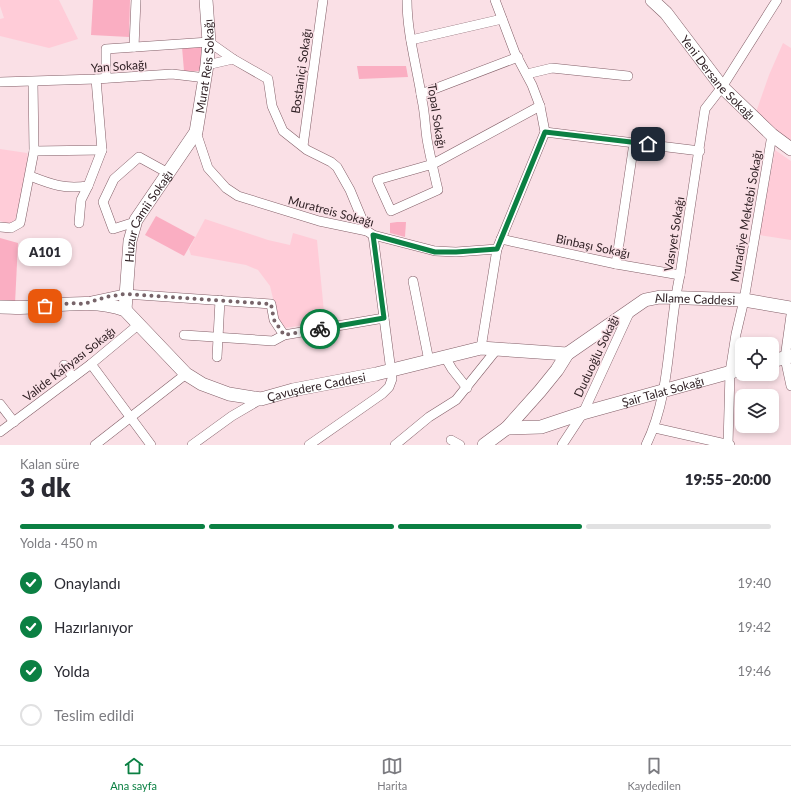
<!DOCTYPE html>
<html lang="tr">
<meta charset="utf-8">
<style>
:root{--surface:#fff;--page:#f7f7f7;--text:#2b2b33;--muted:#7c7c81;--line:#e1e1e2;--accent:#0b8043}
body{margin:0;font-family:Lato,sans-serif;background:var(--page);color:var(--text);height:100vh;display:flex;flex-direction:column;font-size:15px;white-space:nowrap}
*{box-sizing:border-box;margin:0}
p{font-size:13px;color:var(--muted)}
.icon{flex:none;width:22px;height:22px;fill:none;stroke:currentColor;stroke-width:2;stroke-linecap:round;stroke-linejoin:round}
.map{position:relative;height:445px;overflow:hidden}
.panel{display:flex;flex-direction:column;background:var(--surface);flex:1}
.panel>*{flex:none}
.tools{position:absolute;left:735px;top:337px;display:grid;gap:8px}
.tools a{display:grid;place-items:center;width:44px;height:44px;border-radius:8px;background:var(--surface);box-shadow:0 2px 6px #0003;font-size:20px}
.pin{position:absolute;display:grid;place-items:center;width:34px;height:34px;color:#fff;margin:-17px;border-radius:8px;box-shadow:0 2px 6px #0006}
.courier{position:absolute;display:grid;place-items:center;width:40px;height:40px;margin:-20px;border:3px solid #0b8043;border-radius:50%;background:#fff;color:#222;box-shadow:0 1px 5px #0007}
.bubble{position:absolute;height:28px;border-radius:12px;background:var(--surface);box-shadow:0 2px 6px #0003;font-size:13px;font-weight:800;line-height:28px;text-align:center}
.overview em{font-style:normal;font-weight:800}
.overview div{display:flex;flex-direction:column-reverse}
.overview{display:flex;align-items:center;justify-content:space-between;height:68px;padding:0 20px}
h1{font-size:26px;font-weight:800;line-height:30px}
.bar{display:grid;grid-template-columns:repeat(4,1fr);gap:6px 4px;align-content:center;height:48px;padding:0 20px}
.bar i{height:5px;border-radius:3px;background:var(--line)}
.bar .on{background:var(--accent)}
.bar p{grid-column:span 4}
ol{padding:0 20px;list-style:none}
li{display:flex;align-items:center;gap:12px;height:44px}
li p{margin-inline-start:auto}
li .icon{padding:4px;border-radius:50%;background:var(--accent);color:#fff;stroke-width:4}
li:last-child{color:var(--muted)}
li i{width:22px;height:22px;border:2px solid var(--line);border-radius:50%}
.tab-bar{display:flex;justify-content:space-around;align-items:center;height:56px;border-top:1px solid var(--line);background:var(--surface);font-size:11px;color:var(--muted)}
.tab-bar a{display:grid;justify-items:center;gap:2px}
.tab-bar .on{color:var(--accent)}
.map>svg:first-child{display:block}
.built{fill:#ffccd8}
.green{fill:#faaec2}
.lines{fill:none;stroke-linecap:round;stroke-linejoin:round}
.street-casing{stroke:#835f68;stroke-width:10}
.secondary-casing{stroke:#835f68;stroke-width:14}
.street{stroke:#fff;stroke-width:9}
.secondary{stroke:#fff;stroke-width:13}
.done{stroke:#776469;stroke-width:4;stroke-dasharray:0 7.2}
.route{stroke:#0b8043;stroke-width:5}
.labels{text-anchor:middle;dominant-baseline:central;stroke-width:3;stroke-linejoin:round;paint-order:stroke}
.street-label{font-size:12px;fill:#312226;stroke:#fae0e6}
</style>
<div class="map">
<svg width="791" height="445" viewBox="0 0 791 445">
<rect width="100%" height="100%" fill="#fae0e6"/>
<g class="built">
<polygon points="0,0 59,0 78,39 49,48 0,36 0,19 4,18 0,6"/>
<polygon points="783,43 791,48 791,144 755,115 769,75"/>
<polygon points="0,149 27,153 28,156 24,184 14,225 0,221"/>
<polygon points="775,150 791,161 791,240 759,235"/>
<polygon points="205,219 268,240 290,245 293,233 317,240 325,322 285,328 278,319 270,286 258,270 246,265 191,255 189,249"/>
</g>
<g class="green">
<polygon points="93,0 130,0 129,37 91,35"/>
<polygon points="199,46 202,49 201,71 184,71 182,47"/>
<polygon points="357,66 406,66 408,77 359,79"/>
<polygon points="156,216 195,237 184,256 145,235"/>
<polygon points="397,222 406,222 405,237 390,233 390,223"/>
<polygon points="0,238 18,243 15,304 0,304"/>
</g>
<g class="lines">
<defs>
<g id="street">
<path d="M407,0C407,34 417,67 422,100C425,113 425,126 427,139C430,156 434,173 438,190L391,211L377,180L433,164L540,106"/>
<polyline points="411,40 502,19"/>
<polyline points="134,47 136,0"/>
<polyline points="207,65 233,59"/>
<polyline points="527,74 552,68 628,76"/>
<polyline points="106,78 106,49 209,42 233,59 268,79 272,106 283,131 307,150 331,162 337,167 350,190 367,231"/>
<polyline points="0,82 96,79 172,74 206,78"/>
<polyline points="33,82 34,151"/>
<polyline points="421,94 518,57"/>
<polyline points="196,132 208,168 226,188 238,196 319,221 367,231 373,235 435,251 456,252 497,249"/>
<polyline points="545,132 700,151"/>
<polyline points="303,146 323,0"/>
<path d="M30,176C53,185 64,189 88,186"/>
<polyline points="135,222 113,229 103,202 114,179 139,157 168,173"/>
<polyline points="79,223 81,200 88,186 102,150 96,79"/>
<polyline points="0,227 11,228 20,223 34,151 102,150"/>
<polyline points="373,235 384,318"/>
<polyline points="501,239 616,264 680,275"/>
<polyline points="616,264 634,143"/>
<polyline points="413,281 429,361"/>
<polyline points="92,301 125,294 271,304 274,320 284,335"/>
<polyline points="791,315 785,358 791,386"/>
<polyline points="184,335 273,341 284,335 384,318 392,379 389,387 382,394 309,445"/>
<polyline points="481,348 497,249 545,132 540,106 532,85 515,53 495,0"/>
<polyline points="217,357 220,300"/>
<polyline points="445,357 452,369 467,388"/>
<polyline points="91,364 151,445"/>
<polyline points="64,365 73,377"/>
<polyline points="0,404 14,422"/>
<polyline points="655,428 730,445"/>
<polyline points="0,432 91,364 138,325"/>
<polyline points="451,440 460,445"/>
<polyline points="95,445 186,374"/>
<polyline points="192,445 232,416 261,399"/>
<polyline points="395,445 429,417 456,400 497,349"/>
<polyline points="562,445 583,413 630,311"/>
<path d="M646,445C672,392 667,331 680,275L705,109L722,87L777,0"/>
<polyline points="728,445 730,372 736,334 744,300 772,135"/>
</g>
<g id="secondary">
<path id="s1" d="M652,0L666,13L722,87L772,135L791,149"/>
<path id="s2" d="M0,307C10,307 21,308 31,307C63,305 95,299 125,310L186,374L202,384L229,394L261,399L293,390L376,374L481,348L567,354"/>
<path id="s3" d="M125,310L130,241L136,220L196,132L207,65L209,42L206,0"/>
<polyline points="772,361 791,356"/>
<path id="s4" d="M507,428L541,427L583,413L742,369"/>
<path id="s5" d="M484,445L507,428L540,391L557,370L567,354L645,300L660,297L744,300L791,308"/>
</g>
</defs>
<use href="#street" class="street-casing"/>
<use href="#secondary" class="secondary-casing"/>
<use href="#street" class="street"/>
<use href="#secondary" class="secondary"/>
</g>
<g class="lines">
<polyline class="done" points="45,306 75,303 84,304 106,297 125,294 271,304 274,320 284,335 320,329"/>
<polyline class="route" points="320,329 384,318 373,235 435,252 456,252 497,249 545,132 648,144"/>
</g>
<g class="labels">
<g class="street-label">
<text transform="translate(119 66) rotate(-4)">Yan Sokağı</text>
<text stroke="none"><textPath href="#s3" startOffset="264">Murat Reis Sokağı</textPath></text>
<text transform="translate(301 71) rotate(-82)">Bostaniçi Sokağı</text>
<text stroke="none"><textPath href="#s1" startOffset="102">Yeni Dersane Sokağı</textPath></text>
<text transform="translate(437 116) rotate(81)">Topal Sokağı</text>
<text transform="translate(331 211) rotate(15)">Muratreis Sokağı</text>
<text transform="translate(746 216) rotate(-80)">Muradiye Mektebi Sokağı</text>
<text stroke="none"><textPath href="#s3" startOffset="99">Huzur Camii Sokağı</textPath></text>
<text transform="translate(674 234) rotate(-81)">Vasıyet Sokağı</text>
<text transform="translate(593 246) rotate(12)">Binbaşı Sokağı</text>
<text stroke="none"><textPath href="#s5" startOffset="269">Allame Caddesi</textPath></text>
<text transform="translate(596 356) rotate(-65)">Duduoğlu Sokağı</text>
<text transform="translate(69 364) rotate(-38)">Valide Kahyası Sokağı</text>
<text stroke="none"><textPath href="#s2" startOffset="351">Çavuşdere Caddesi</textPath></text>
<text stroke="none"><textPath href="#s4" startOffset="161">Şair Talat Sokağı</textPath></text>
</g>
</g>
</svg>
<div class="tools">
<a><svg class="icon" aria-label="locate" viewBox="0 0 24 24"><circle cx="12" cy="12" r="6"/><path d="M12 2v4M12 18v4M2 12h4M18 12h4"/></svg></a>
<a><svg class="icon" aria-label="layers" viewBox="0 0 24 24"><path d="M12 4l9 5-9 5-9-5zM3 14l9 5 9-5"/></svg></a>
</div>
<div class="pin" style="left:45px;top:306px;background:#ea580c"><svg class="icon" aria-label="bag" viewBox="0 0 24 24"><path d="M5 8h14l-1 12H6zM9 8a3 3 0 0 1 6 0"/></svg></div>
<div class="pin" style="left:648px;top:144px;background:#1f2937"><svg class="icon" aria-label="home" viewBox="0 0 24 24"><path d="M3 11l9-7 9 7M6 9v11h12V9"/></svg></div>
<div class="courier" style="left:320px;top:329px"><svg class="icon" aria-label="bike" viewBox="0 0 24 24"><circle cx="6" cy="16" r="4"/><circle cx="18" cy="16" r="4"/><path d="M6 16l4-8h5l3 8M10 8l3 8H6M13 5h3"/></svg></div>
<div class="bubble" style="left:18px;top:238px;width:54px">A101</div>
</div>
<section class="panel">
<div class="overview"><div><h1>3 dk</h1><p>Kalan süre</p></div><em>19:55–20:00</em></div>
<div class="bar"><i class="on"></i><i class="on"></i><i class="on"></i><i></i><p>Yolda · 450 m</p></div>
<ol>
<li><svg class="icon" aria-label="check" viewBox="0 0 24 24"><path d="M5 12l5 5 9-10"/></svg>Onaylandı<p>19:40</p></li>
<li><svg class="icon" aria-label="check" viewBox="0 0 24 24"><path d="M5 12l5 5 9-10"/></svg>Hazırlanıyor<p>19:42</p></li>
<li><svg class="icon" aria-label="check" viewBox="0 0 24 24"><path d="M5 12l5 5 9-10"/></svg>Yolda<p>19:46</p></li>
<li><i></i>Teslim edildi</li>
</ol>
</section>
<nav class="tab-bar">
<a class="on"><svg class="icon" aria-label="home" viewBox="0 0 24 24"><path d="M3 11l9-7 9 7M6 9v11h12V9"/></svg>Ana sayfa</a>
<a><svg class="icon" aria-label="map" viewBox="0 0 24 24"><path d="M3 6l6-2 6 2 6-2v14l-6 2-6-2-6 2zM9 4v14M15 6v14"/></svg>Harita</a>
<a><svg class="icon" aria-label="saved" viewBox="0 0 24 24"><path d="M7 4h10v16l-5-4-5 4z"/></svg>Kaydedilen</a>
</nav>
